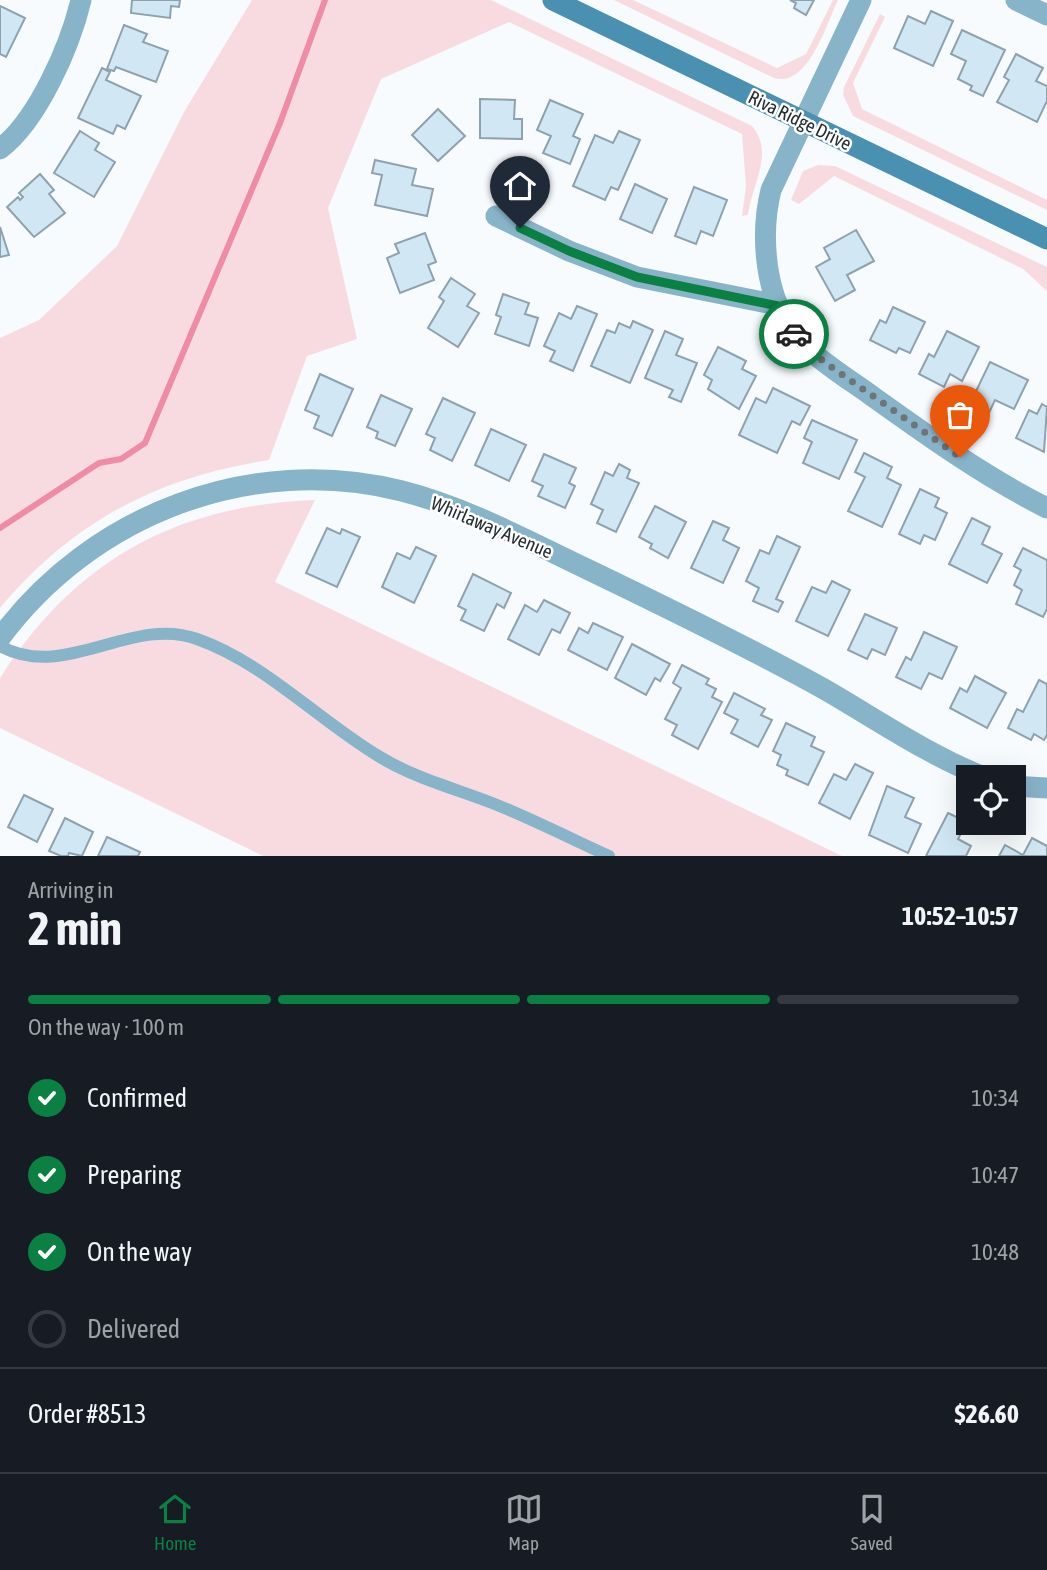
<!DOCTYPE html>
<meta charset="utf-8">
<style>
:root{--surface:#171b24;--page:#242831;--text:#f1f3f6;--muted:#9ea1a6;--line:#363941;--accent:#0b8043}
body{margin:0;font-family:"Asap Condensed",sans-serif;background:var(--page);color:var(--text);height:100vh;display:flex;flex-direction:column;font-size:26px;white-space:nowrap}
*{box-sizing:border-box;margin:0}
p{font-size:23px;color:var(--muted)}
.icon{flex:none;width:38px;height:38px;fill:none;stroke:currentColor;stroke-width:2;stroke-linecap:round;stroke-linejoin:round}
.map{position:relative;height:856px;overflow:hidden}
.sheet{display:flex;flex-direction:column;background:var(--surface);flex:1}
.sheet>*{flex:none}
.tools{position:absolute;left:956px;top:765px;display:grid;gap:14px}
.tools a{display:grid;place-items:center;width:70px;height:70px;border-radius:0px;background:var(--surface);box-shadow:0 7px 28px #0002;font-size:35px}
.pin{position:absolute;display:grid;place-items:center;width:60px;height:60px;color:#fff;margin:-72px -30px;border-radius:50% 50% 50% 0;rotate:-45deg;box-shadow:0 0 7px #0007}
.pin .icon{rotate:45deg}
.courier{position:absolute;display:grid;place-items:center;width:70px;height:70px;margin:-35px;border:5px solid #0b8043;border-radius:50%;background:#fff;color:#222;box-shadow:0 2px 9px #0007}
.head em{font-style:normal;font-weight:700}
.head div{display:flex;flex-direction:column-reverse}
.head{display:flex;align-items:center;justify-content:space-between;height:119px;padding:0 28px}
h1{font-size:46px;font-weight:700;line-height:52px}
.bar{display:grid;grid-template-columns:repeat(4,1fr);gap:10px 7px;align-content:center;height:84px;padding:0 28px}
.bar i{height:9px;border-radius:5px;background:var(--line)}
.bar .active{background:var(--accent)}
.bar p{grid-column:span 4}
.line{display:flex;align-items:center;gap:18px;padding:0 28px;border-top:2px solid var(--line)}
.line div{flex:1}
ol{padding:0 28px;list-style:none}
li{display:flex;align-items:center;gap:21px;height:77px}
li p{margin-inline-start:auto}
li .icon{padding:7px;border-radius:50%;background:var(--accent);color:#fff;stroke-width:4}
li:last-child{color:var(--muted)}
li i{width:38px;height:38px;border:4px solid var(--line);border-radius:50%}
.tab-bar{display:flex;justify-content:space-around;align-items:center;height:98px;border-top:2px solid var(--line);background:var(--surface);font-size:19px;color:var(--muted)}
.tab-bar a{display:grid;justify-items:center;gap:4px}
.tab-bar .active{color:var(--accent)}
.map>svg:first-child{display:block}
.green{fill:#f8dbe1}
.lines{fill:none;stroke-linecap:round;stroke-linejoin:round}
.stream{stroke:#ef8ba4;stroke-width:6}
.building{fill:#d1e8f4;stroke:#8da2ae;stroke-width:2}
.lane{stroke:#88b4c9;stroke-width:12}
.street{stroke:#88b4c9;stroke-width:21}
.secondary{stroke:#4a90b0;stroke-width:21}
.done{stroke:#6e7579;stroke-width:7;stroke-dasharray:0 12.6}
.route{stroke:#0b8043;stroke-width:9}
.labels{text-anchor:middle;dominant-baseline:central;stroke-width:5;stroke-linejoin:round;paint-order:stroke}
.street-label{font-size:19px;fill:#242d31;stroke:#fff}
</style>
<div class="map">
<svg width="1047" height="856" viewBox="0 0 1047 856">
<rect width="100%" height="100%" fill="#f7fbfe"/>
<g class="green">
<path d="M252,0H491L752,126C775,153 752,183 748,215L742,216L746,186L742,134L509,22L381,79L328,208L357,339L307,356L269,460C158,477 73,521 0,608V338L39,320L117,246L184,112Z"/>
<path d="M614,0H633L777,68L806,54L833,0H838C826,25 808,88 774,78Z"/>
<polygon points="880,14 885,17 853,83 862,109 1047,200 1047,210 853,116 843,95 844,87"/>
<polygon points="818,165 835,166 1047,267 1047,291 1023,269 834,176 799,204 791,200 803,171"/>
<path d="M315,500L275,582L842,856H263L0,728V678L4,672C79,558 179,505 315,500Z"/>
</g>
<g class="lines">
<polyline class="stream" points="0,528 99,463 121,459 145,443 280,123 325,0"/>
</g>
<g class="building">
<polygon points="132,0 180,0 179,7 171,6 170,18 131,13"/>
<polygon points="790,0 814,0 806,15 794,8 796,3"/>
<polygon points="0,6 25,18 6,57 0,54"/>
<polygon points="931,11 953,21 933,66 894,48 908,16 925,24"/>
<polygon points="124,25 147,34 143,42 168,51 156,82 116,67 114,71 107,69"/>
<polygon points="962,30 1005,50 983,96 970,90 972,86 958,79 966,61 951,54"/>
<polygon points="1016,54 1043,68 1036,81 1047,86 1047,101 1037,122 997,102 1009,80 1004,77"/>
<polygon points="102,68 110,72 106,80 141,96 125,129 117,125 113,134 78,118"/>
<polygon points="480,99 515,100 514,119 522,119 522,139 480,138"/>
<polygon points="550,100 583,114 573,136 580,139 570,164 543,153 551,136 537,130"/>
<polygon points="438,109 465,136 438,161 412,135"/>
<polygon points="80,131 99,143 95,150 115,162 94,197 54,173"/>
<polygon points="619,131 640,140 618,190 611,187 605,200 573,186 595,135 613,143"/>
<polygon points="375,160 416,169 412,185 433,189 427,216 375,205 382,175 372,173"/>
<polygon points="40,174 54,190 49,194 65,213 34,237 7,207 18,197 20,200 23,197 19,193"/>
<polygon points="635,184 667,199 652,233 620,219"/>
<polygon points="694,187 727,200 713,236 701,231 696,244 675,236"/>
<polygon points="0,227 9,255 0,257"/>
<polygon points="856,230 874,261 847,275 855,290 835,301 816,267 830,259 824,248"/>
<polygon points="425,233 436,262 428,265 434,280 400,293 387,258 399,253 395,244"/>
<polygon points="451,278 475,294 467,306 479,313 458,347 428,328 444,301 439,297"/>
<polygon points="503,294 529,303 525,314 538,318 529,346 495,334 501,317 496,315"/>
<polygon points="577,306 597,314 573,371 550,361 555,351 544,346 559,313 571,319"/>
<polygon points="893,307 925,322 910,353 899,348 896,353 870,340 880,320 886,323"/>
<polygon points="633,321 653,330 630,383 591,366 607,330 615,333 619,323 630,328"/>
<polygon points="665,331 683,339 676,355 697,363 681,402 669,397 673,390 645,378"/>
<polygon points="947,331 979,347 962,381 950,374 944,387 919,374 929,354 934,357"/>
<polygon points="718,347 746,361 742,369 756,376 739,409 708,389 712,380 704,375"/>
<polygon points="990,362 1028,380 1014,409 995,400 987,417 968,408"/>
<polygon points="320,374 353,389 332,436 314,428 319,416 305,410"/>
<polygon points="773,388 810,406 800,425 792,421 777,453 739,435 756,398 766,403"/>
<polygon points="381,395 412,409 395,446 376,438 378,432 367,427"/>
<polygon points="443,398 475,413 452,461 430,450 435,438 426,434"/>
<polygon points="1042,404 1047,407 1044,452 1016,438 1029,410 1037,414"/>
<polygon points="812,420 857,440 839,479 803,463 812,442 804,438"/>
<polygon points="491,429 526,445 509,481 475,465"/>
<polygon points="864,453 892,467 887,478 901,485 882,527 848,511 865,477 855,472"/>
<polygon points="544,454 576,468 569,483 575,486 565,508 538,496 543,486 532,481"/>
<polygon points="619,464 630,470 627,478 639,483 616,532 597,523 603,510 591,504 605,472 613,476"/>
<polygon points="920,489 939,498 935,507 947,513 935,540 924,535 920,544 899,534"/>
<polygon points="655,506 686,522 668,558 650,548 652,544 639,537"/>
<polygon points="972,518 990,527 982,544 1002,554 987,583 949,564"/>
<polygon points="713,521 729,528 723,540 739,548 723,583 691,568"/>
<polygon points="327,528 340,534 342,529 360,537 337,587 306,573"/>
<polygon points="777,536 800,547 776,599 783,602 778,612 753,601 759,588 746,581 760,550 769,554"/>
<polygon points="416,547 436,556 414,603 382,587 397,553 410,559"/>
<polygon points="1023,548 1047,560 1047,609 1043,617 1016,604 1022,590 1014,585 1021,570 1014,566"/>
<polygon points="473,574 511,593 504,608 497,604 484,631 461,620 466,610 458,606"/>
<polygon points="832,581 850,590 828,636 796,621 812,587 826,593"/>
<polygon points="544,600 570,613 560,633 552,629 539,655 508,639 525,605 537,612"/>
<polygon points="865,614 897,628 885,655 872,649 867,659 848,650"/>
<polygon points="593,623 623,637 607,670 568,650 579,628 588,633"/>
<polygon points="924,632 957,647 942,679 929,673 921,689 896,677 906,657 911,660"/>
<polygon points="632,644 670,664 660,681 655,678 646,695 615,678"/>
<polygon points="682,665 709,679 706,684 716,689 712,697 722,702 698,749 672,735 677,725 665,719 681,688 673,683"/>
<polygon points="975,676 1006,693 987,728 950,708 960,688 967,692"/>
<polygon points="1039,680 1047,684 1047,735 1044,740 1034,734 1031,740 1008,728 1017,709 1023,712"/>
<polygon points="734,693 765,709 761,715 772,720 758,747 731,733 738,720 724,713"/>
<polygon points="786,723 815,737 811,746 824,752 808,785 786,775 788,770 777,765 781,755 773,751"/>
<polygon points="855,764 873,773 850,819 819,803 834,774 846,780"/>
<polygon points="887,786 914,798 905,817 921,824 908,853 869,835"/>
<polygon points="24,795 53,809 37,842 8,827"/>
<polygon points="948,813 967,822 958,839 971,846 966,856 926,856"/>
<polygon points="65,818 93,832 82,856 69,853 68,856 61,856 49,851"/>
<polygon points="107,837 140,852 138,856 98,856"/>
<polygon points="1032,838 1047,846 1047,856 999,856 1005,845 1023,855"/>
</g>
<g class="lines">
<path class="lane" d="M0,646C65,682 131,615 197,639C265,663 318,720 380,757C418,780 461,790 502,807C538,822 574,840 609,856"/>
<g class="street">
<path d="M861,0L771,190C761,230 764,283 785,320C804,353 842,374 872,396C928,436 985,477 1047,508"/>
<polyline points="1016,0 1047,15"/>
<path d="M0,149C38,120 70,46 81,0"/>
<polyline points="496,216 569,251 637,277 778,305"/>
<path d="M0,638C92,514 251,453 402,491C468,508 530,542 591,571C670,609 748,647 824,689C876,719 928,755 984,777"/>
<polyline points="1013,786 1047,788"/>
</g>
<polyline class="secondary" points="553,0 1047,239"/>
</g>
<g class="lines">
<polyline class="done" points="794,334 823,361 960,457"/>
<polyline class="route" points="520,228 569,251 637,277 778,306 794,334"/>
</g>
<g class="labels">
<g class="street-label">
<text transform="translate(800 120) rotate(26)">Riva Ridge Drive</text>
<text transform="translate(492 527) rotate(23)">Whirlaway Avenue</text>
</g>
</g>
</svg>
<div class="tools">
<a><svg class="icon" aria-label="locate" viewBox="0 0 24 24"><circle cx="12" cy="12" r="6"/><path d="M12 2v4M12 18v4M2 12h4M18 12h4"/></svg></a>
</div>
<div class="pin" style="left:960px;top:457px;background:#ea580c"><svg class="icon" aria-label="bag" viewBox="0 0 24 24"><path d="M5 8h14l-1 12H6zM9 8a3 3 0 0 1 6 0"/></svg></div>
<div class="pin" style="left:520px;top:228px;background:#1f2937"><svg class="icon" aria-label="home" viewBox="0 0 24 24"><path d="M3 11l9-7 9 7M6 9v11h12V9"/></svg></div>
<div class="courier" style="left:794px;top:334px"><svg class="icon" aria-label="car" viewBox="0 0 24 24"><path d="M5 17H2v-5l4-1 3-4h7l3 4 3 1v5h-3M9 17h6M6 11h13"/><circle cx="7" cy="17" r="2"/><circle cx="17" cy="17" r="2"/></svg></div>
</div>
<section class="sheet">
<div class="head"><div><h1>2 min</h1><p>Arriving in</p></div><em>10:52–10:57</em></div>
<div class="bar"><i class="active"></i><i class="active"></i><i class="active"></i><i></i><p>On the way · 100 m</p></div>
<ol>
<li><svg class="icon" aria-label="check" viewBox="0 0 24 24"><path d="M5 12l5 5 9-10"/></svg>Confirmed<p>10:34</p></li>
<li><svg class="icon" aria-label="check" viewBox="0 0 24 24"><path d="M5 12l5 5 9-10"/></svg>Preparing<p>10:47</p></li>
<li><svg class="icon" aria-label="check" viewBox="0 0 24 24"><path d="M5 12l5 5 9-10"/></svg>On the way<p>10:48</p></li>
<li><i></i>Delivered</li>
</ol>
<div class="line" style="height:91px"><div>Order #8513</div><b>$26.60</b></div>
</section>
<nav class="tab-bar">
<a class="active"><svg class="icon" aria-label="home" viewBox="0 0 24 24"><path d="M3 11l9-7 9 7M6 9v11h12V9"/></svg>Home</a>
<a><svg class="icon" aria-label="map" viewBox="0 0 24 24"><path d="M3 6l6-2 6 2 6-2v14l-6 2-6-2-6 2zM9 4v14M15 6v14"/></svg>Map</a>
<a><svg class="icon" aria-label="saved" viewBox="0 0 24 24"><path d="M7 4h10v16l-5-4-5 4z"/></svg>Saved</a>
</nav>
